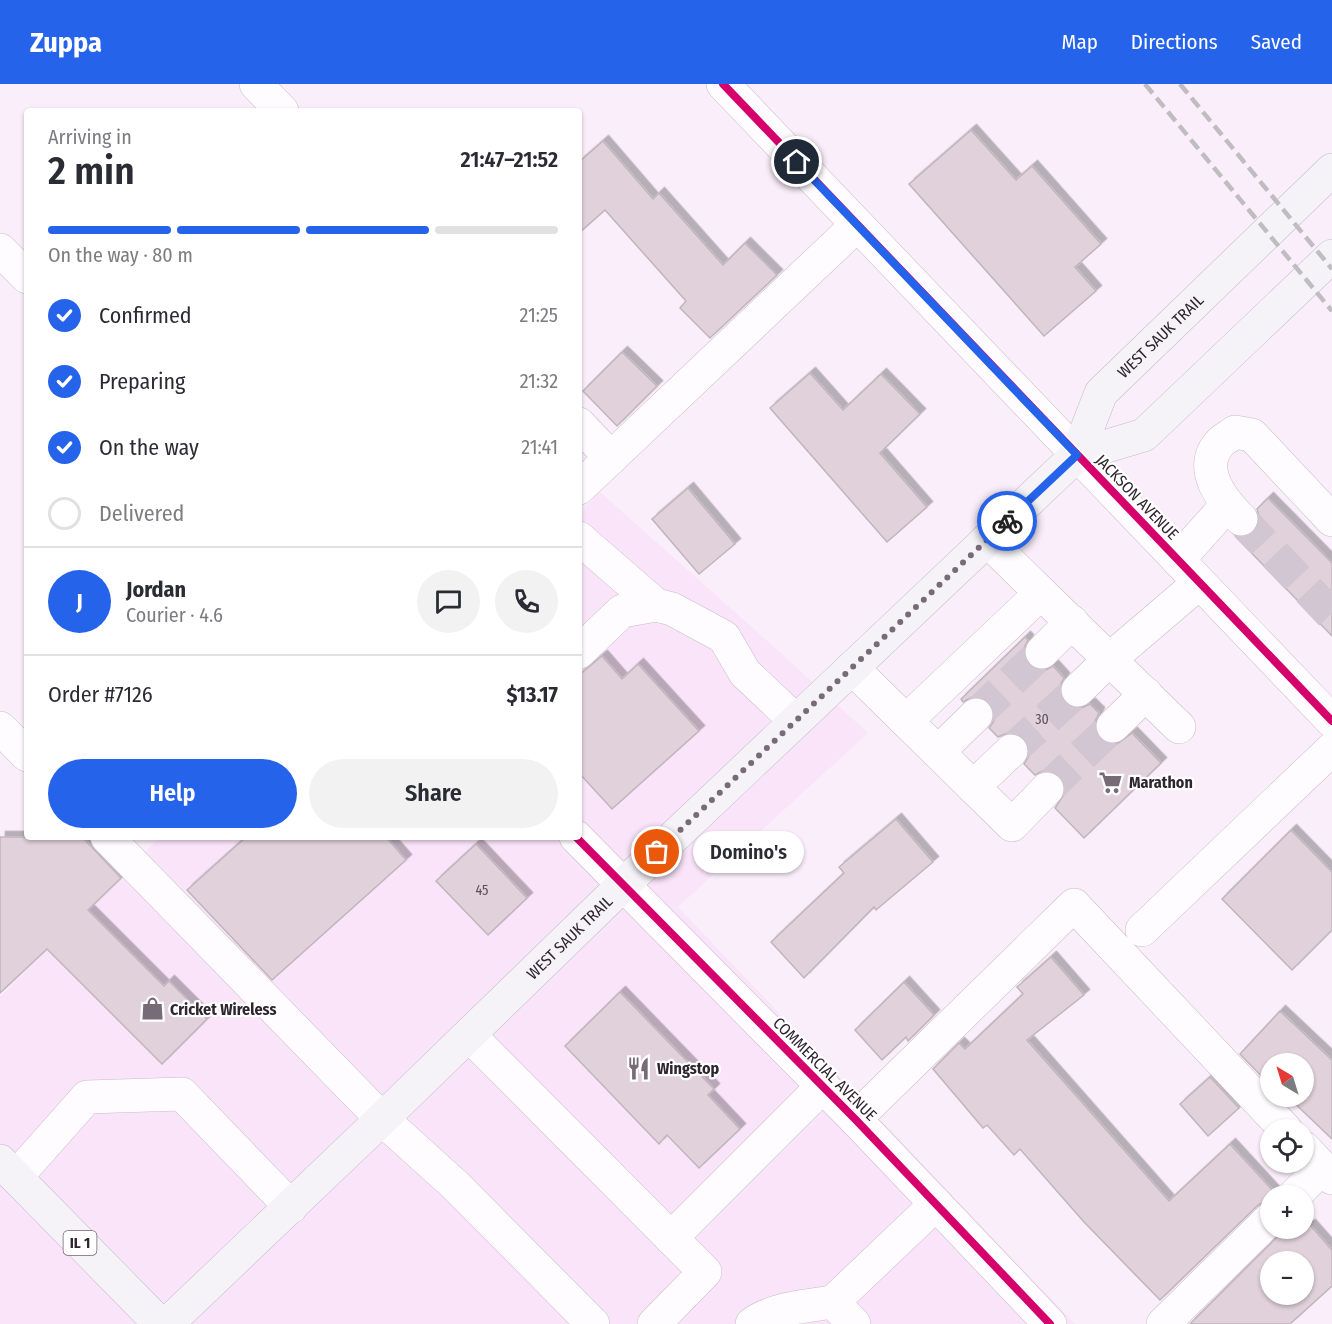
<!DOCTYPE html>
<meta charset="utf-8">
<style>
:root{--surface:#fff;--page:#f2f2f3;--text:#2b2b33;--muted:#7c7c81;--line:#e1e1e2;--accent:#2563eb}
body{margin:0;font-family:"Fira Sans Condensed",sans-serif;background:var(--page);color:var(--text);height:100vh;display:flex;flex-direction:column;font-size:22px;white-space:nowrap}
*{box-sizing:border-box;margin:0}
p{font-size:20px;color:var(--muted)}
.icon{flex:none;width:33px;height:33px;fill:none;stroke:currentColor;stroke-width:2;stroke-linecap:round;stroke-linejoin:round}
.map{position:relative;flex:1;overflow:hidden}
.sheet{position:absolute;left:24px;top:24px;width:558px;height:732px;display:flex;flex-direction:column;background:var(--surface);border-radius:6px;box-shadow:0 2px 4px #0004}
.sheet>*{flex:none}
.needle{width:39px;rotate:322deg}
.buttons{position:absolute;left:1260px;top:969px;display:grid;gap:12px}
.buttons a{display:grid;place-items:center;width:54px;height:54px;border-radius:50%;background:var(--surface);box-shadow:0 2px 4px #0004;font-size:30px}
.pin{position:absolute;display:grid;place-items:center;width:51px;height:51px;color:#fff;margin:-26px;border:3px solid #fff;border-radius:50%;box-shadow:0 2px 6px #0007}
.courier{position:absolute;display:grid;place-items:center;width:60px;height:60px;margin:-30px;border:4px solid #2563eb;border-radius:50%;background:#fff;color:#222;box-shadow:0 2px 8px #0007}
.bubble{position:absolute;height:42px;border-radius:21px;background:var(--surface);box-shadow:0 2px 4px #0004;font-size:20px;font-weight:600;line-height:42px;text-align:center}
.headline em{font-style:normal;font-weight:600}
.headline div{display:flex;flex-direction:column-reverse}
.headline{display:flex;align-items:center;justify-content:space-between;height:102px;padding:0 24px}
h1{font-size:39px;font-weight:600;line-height:45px}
.bar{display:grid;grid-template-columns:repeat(4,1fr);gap:9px 6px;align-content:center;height:72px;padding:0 24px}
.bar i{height:8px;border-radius:4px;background:var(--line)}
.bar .active{background:var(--accent)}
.bar p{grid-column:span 4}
.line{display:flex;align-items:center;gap:15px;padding:0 24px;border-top:2px solid var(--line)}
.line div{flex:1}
.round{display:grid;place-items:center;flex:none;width:63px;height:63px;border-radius:32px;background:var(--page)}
ol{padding:0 24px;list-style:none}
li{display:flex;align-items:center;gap:18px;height:66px}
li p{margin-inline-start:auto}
li .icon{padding:6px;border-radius:50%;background:var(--accent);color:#fff;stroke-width:4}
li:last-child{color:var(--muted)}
li i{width:33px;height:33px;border:3px solid var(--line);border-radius:50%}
.cta{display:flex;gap:12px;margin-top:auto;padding:12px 24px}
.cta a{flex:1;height:69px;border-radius:36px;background:var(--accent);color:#fff;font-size:24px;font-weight:600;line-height:69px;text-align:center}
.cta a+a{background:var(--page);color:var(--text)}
header{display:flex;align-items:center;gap:36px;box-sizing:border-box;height:84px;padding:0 30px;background:var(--accent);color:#fff}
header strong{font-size:28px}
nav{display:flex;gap:33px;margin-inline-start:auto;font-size:21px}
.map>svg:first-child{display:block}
.built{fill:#fae4f9}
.building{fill:#e0d1da;stroke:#c1b5bd;stroke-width:1.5;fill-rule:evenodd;filter:url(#shadow)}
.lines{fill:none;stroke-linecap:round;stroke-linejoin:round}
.minor-tunnel{stroke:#d1c6d1;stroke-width:33;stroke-dasharray:33 16;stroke-linecap:butt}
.minor-casing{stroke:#c7bdc7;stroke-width:34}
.major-casing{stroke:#c4bcca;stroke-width:34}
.minor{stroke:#fefcfe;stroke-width:33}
.major{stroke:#f5f2f8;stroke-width:33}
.rail{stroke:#c0bdc0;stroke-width:4.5;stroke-dasharray:12 6;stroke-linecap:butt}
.cycleway-casing{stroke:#fff;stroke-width:11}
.cycleway{stroke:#d6006c;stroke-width:8}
.done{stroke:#766b76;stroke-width:6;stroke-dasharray:0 10.8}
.route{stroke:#2563eb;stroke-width:8}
.labels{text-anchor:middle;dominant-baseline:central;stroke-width:4.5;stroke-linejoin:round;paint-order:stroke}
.number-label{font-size:14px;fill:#5b505a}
.shield{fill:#fff;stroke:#6d666d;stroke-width:1.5}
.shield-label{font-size:15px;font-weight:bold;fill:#2f252f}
.street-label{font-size:16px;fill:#2f252f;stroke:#fff}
.poi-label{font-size:16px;font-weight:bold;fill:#2f252f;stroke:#fff;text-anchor:start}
</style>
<header>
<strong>Zuppa</strong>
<nav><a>Map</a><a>Directions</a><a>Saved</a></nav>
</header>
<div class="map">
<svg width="1332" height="1240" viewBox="0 0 1332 1240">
<defs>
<filter id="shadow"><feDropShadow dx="5.5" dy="-5.5" stdDeviation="0" flood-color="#0004"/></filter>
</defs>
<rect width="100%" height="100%" fill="#faeefa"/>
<polygon class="built" points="600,408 783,571 868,649 678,823 1075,1240 0,1240 0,913 160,753 579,753 579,430"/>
<g class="building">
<polygon points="971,46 1016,96 1032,82 1101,160 1075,183 1096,207 1044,252 909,100"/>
<polygon points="603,57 653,115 659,109 723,181 745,159 777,191 710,254 680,224 686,217 605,126 579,149 579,78"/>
<polygon points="622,268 657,302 617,342 583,307"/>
<polygon points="810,289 843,326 881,290 920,330 880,369 927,423 887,458 770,324"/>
<polygon points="688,404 735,460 699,490 652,435"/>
<polygon points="1268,414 1332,479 1332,552 1236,453 1246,453 1254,448 1259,440 1259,431 1257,425"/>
<polygon points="1025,553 1028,556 1024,564 1024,572 1028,581 1038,586 1046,586 1053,582 1064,594 1060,601 1060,610 1065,619 1073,624 1082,624 1090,620 1099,629 1095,637 1095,646 1100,655 1107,660 1117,660 1132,649 1161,679 1084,754 1055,724 1065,709 1065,700 1060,692 1051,687 1042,687 1035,691 1024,680 1029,672 1029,663 1024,654 1017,649 1007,649 998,653 989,644 994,637 994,627 989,618 981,613 972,613 963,618 961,615"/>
<polygon points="602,572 622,595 638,580 699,647 612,725 579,689 579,591"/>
<polygon points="896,735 933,778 876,826 874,823 804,894 771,858 844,789 839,783"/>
<polygon points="1291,746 1332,788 1332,846 1292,886 1222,815"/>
<polygon points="0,753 82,753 121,794 88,826 164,902 169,897 207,935 162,980 47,865 0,909"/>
<polygon points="246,753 386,753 406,776 272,896 187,806"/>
<polygon points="476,760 527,814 488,851 436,797"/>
<polygon points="1051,873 1084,911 1027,956 1169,1117 1230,1060 1276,1110 1276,1112 1270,1112 1270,1117 1265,1117 1257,1122 1160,1216 1084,1138 1020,1065 1014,1071 987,1041 983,1044 933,985 959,959 965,965 1023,910 1017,903"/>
<polygon points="904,898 934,931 908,957 906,953 882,976 855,946"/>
<polygon points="620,908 714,1005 708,1011 740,1045 699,1084 667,1051 659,1060 565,962"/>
<polygon points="1280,927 1332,976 1332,1055 1287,1012 1304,1012 1304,980 1270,980 1270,997 1268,999 1240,970"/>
<polygon points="1210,993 1239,1024 1208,1052 1180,1020"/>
<path d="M1304,1139L1307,1143L1310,1141L1332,1166V1202L1290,1240H1190L1286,1144H1304ZM1270,1178H1304V1210H1270Z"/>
</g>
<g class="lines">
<g class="minor-tunnel">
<polyline points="1241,435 1332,531"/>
<polyline points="976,631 1042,568"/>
<polyline points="1011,667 1078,606"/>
<polyline points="1047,705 1113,642"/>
</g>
<defs>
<g id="minor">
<polyline points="256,0 282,27"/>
<polyline points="723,0 1332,637"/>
<polyline points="0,166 27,193"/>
<polyline points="579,340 611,374"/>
<polyline points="579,404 857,141"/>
<path d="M1241,435C1223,417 1197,385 1219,360C1223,355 1230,352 1235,348L1252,351L1332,436"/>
<polyline points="579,454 656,521"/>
<polyline points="1178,476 1227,421"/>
<polyline points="1041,509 1179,643"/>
<polyline points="579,568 622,527 656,521 672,525 724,553 745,589 796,637"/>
<polyline points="1042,568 1072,538"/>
<polyline points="852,584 1012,741 1047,705"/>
<polyline points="1078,606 1110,575 1199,499"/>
<polyline points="906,637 1041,509 987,456"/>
<polyline points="1113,642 1146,610"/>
<polyline points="0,644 27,671"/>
<polyline points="938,668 976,631"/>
<polyline points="973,703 1011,667"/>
<polyline points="107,753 382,1035 455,1101 593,1240"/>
<polyline points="576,753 855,1035 1050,1240"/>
<polyline points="1142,846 1332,665"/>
<polyline points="469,951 705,1188 654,1240"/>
<polyline points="855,1035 1074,821 1286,1046"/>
<polyline points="1304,1064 1332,1094"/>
<polyline points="16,1093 87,1013 182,1010 291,1123"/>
<polyline points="1294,1112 1322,1084"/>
<polyline points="671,1154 823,1002"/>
<path d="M752,1240C774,1224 807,1222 833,1218"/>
<polyline points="854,1240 833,1218 936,1120"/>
<polyline points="1163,1240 1270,1135"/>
</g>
<g id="major">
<polyline points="1077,371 1144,351 1332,172"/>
<polyline points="0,1077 160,1240"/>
<path id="s1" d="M167,1240L382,1035L623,801L1077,371L1101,309L1332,86"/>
</g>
</defs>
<use href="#minor" class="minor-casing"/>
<use href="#major" class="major-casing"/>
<use href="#minor" class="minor"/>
<use href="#major" class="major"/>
<g class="rail">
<polyline points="1145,0 1332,227"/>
<polyline points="1180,0 1332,185"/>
</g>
<defs>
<g id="cycleway">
<polyline points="723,0 1332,637"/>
<polyline points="576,753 855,1035 1050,1240"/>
</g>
</defs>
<use href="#cycleway" class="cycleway-casing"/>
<use href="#cycleway" class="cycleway"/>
</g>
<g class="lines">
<polyline class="done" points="657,768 1007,437"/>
<polyline class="route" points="797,78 1077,371 1007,437"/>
</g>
<defs>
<symbol id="supermarket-bare" viewBox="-9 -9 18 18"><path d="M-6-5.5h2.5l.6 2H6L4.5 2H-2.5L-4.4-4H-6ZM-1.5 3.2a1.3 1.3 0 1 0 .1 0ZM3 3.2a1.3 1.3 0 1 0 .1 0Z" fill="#766b76" stroke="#fff" stroke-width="2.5" paint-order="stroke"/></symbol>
<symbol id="shop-bare" viewBox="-9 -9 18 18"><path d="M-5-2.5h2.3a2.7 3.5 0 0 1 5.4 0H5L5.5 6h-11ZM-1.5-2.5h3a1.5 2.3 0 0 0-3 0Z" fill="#766b76" stroke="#fff" stroke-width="2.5" paint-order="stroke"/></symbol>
<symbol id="restaurant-bare" viewBox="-9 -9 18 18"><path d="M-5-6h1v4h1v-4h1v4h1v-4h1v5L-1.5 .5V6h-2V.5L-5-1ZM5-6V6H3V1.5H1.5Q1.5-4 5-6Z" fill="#766b76" stroke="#fff" stroke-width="2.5" paint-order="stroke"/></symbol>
</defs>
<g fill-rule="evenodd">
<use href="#supermarket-bare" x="1094" y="682" width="33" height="33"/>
<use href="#shop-bare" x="136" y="908" width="33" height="33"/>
<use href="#restaurant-bare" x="622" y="968" width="33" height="33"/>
</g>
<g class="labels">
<g class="number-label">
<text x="1042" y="635">30</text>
<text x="482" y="806">45</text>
</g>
<rect class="shield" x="63.5" y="1147" width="33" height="24" rx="4.5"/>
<g class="shield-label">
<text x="80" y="1159">IL 1</text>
</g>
<g class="street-label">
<text stroke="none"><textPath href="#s1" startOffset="1407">WEST SAUK TRAIL</textPath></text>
<text transform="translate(1137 413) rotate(46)">JACKSON AVENUE</text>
<text stroke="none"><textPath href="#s1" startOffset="558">WEST SAUK TRAIL</textPath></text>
<text transform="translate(825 985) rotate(45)">COMMERCIAL AVENUE</text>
</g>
<g class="poi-label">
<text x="1129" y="698">Marathon</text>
<text x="170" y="925">Cricket Wireless</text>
<text x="657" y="984">Wingstop</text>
</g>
</g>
</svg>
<div class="buttons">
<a><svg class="needle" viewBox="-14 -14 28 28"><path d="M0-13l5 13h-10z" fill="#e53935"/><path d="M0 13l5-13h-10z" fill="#7c7c81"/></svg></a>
<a><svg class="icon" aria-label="locate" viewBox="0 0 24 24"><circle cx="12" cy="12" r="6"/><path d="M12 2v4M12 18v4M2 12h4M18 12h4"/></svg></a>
<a>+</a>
<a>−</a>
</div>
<div class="pin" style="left:657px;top:768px;background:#ea580c"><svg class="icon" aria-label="bag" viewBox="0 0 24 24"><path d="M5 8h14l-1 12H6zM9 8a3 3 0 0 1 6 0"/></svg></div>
<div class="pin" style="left:797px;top:78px;background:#1f2937"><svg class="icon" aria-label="home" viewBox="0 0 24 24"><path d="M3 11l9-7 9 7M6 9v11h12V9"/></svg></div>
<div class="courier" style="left:1007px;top:437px"><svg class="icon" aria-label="bike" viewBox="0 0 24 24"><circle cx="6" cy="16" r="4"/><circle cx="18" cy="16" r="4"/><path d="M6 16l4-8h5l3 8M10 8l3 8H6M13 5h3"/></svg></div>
<div class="bubble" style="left:693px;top:747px;width:111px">Domino's</div>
<section class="sheet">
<div class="headline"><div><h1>2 min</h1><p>Arriving in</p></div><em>21:47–21:52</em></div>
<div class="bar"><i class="active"></i><i class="active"></i><i class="active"></i><i></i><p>On the way · 80 m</p></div>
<ol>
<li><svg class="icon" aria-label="check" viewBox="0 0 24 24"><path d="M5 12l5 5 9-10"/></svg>Confirmed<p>21:25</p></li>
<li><svg class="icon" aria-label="check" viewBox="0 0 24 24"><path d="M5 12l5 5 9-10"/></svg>Preparing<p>21:32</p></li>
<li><svg class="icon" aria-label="check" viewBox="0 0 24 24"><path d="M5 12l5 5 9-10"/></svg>On the way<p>21:41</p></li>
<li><i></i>Delivered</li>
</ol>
<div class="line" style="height:108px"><b class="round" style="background:var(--accent);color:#fff">J</b><div><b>Jordan</b><p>Courier · 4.6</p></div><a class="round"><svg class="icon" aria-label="chat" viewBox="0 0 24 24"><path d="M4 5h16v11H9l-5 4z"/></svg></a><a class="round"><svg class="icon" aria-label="phone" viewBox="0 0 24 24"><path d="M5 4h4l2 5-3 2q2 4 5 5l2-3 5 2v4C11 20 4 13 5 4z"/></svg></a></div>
<div class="line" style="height:78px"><div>Order #7126</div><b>$13.17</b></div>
<div class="cta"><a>Help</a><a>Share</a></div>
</section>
</div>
